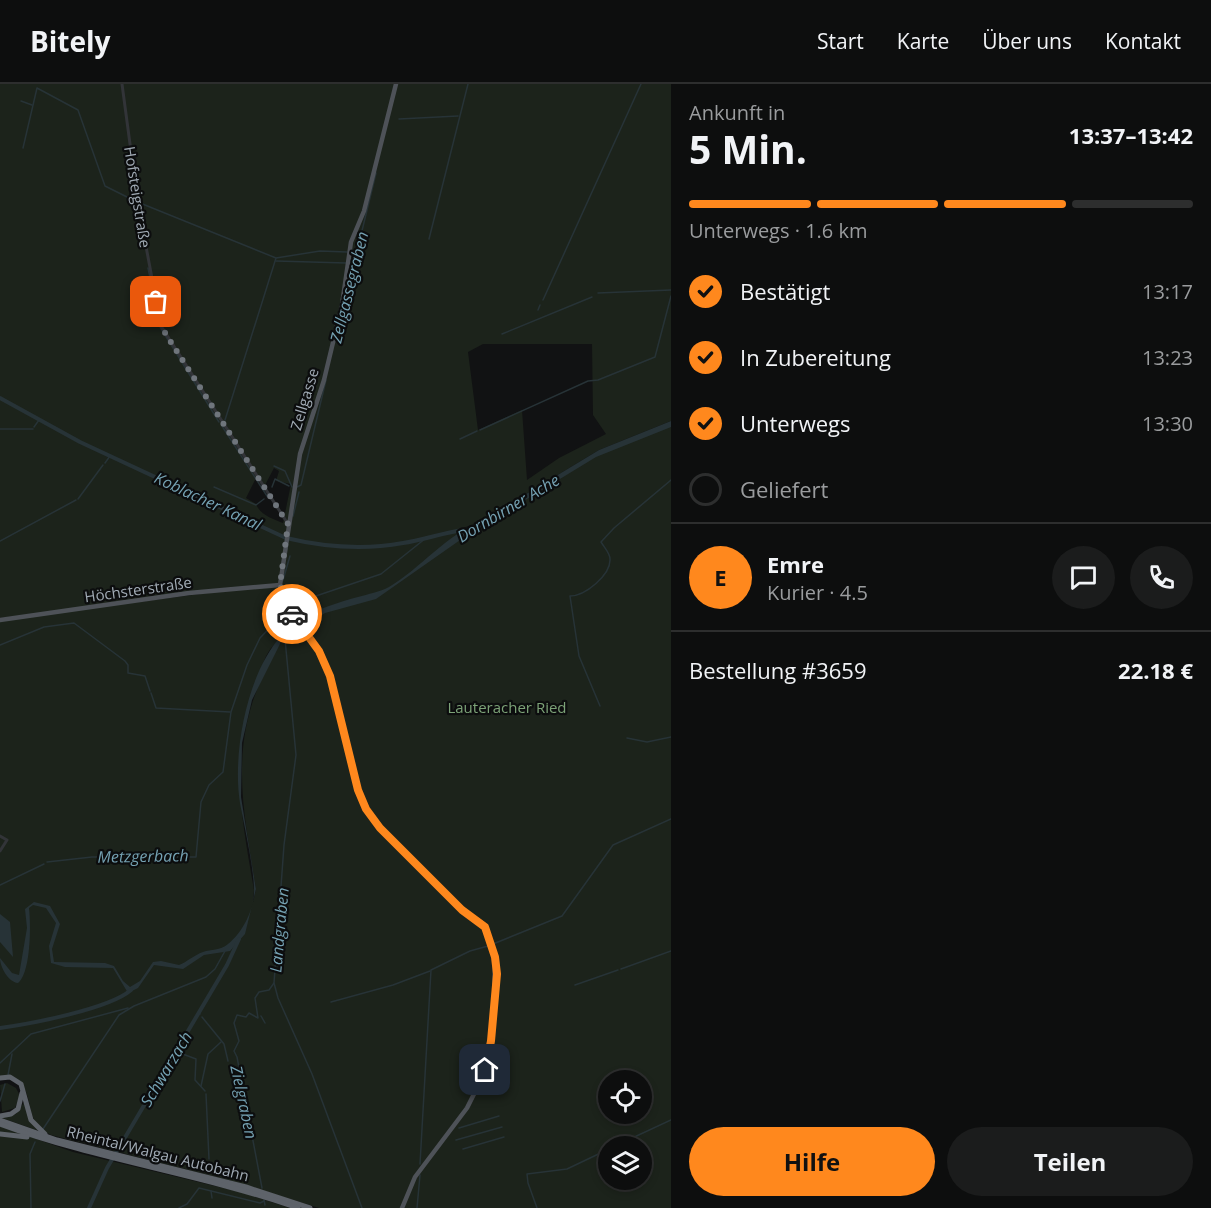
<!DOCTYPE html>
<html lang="de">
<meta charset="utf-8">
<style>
:root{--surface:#0d0e0e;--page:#1b1c1c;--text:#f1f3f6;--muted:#9a9c9e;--line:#2d2e2e;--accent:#ff881d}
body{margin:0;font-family:"Open Sans",sans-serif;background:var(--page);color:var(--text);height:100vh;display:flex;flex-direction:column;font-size:22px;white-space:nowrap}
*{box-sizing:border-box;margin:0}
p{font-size:20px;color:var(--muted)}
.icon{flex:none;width:33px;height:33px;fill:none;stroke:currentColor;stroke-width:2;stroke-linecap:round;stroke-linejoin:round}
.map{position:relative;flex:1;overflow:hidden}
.sheet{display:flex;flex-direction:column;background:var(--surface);width:540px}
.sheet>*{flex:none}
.tools{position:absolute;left:598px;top:986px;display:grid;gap:12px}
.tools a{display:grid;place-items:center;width:54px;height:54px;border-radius:50%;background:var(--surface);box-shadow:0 3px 9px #0003,0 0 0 2px var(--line);font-size:30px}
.pin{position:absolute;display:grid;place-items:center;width:51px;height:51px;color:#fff;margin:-26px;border-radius:12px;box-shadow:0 3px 9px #0006}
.courier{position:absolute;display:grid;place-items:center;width:60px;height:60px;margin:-30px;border:4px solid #ff881d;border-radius:50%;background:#fff;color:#222;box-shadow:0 2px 8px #0007}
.headline em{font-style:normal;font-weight:700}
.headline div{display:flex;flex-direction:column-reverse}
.headline{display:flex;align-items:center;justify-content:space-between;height:102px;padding:0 18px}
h1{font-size:39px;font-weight:700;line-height:45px}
.bar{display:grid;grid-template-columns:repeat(4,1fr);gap:9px 6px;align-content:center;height:72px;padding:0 18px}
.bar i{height:8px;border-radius:4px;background:var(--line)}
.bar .current{background:var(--accent)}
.bar p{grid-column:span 4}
.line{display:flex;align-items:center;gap:15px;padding:0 18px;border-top:2px solid var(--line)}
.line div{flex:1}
.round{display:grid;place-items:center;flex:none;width:63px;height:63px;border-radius:32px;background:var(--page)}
ol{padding:0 18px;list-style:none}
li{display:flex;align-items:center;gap:18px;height:66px}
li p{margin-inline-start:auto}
li .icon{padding:6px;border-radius:50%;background:var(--accent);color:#111;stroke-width:4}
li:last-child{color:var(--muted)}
li i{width:33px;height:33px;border:3px solid var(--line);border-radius:50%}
.cta{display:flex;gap:12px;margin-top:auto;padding:12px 18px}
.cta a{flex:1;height:69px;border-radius:36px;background:var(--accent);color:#111;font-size:24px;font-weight:700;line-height:69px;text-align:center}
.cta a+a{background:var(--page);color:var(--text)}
header{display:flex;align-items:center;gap:36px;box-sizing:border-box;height:84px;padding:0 30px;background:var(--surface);border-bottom:2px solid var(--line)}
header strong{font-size:28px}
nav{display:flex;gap:33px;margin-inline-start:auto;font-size:21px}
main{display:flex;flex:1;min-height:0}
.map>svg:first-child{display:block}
.green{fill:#1c231b;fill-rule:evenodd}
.water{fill:#273337}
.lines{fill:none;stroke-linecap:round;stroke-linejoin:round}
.stream{stroke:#273337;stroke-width:1.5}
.river{stroke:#273337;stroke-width:4}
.minor{stroke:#323438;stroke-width:3}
.major{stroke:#4e5258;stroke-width:4.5}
.highway{stroke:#5e636a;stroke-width:5}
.done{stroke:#6f757c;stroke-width:6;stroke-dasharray:0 10.8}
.route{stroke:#ff881d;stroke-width:8}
.labels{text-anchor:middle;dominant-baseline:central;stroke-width:4.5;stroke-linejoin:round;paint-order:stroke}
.street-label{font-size:15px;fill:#a1abb5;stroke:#0c0d0e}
.park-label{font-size:15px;fill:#7ca277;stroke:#0c0d0e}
.water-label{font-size:16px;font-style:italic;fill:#75a2b3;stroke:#0c0d0e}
</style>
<header>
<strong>Bitely</strong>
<nav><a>Start</a><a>Karte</a><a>Über uns</a><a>Kontakt</a></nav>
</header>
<main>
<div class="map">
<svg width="671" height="1124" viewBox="0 0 671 1124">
<rect width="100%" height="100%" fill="#111213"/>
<g class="green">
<path d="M0,0H671V337L599,366L480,438L463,444L462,449L600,368L671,341V1124H319L236,1098L51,1051C24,1038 35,1018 21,999L0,992V536L278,500L0,534ZM483,260H592L593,331L606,350L559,374L527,396L522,326L478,346L468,268ZM274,384L279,387L276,397L291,400L283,439C273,435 260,431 256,420L246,414L257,392L264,403ZM304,541C296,547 286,553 279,561C271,570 267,583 262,594C229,666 244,730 256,805L253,818L254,806C241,731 228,668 258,594C262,584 265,569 274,561C282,554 294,548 304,541ZM609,996H642V1029H609ZM609,1062H642V1095H609Z"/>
<polygon points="7,999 16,1004 20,1012 15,1024 2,1028 0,1001"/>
<polygon points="25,1017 39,1047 2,1034 16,1030"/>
<polygon points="0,1042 73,1068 240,1108 290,1124 0,1124"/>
</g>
<g class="water">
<path d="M671,337V343L596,373L463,454L376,515L325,529L281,558L252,616L242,659L241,713L256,805L245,850L230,867L204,871L183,885L154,881L138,904L128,909L113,884L65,883L51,879L49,862L56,839L46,824L33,821L29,824C31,840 31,889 18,899C8,898 0,883 0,874L12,889L19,891L27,844L25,825L34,818L50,822L60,840L52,865L54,878L105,879L114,882L123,897L130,903L140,897L153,878L161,877L179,881C187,878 194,871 203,868C211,865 220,867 228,860C243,848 253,827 254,809C255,788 244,741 240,719C232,670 247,588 282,551C301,530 332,520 358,513C368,510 380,508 389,503C421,484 446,451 480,438L599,366Z"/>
<polygon points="0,830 10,838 13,873 0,858"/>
</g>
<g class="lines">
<g class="stream">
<polyline points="21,17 32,21"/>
<polyline points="399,35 458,32"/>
<polyline points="23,64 37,4 78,26 105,102 135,117"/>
<polyline points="140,119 276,174 320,167 347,168"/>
<polyline points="429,155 468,0"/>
<polyline points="276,177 346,179"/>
<polyline points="148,184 160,243 219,338"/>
<polyline points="598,209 671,206"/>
<polyline points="543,216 641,0"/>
<polyline points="344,221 376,89"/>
<polyline points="538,226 540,221"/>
<polyline points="502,250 592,213"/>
<polyline points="225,336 276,174"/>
<polyline points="222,342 267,412"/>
<polyline points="34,343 39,336"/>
<polyline points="0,345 33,345"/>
<polyline points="480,346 588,297 598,296 655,273 671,212"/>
<polyline points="460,355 477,347"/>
<polyline points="105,379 110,372"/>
<polyline points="274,382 285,387 292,403"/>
<polyline points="214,403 256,421 264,415"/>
<polyline points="272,403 275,395 289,402"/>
<polyline points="297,403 301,401 326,296"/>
<polyline points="78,415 103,381"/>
<polyline points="293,432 299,408"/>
<polyline points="0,457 76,416"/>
<polyline points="283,496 290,472"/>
<polyline points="285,555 296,671 284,761 274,899 278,914 312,990 362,1124"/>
<polyline points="0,561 44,543 74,539 125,577 128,581 128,589 145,592 150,607"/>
<polyline points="151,609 156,624 230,628"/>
<path d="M600,622L579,572L570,512C585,512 611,491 610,475C610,469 604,463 601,458L614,444L671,396"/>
<polyline points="627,654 647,658 671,653"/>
<polyline points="47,778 92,773 196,773 201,718 209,701 223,688 231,628 247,581 260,554 278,535 310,514 381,490 426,454"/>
<polyline points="0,801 44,780"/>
<polyline points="493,860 562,832 613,761 671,735"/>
<polyline points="621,885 671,867"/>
<polyline points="575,901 618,886"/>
<polyline points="331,918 393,901 430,887"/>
<polyline points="199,929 200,930"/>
<polyline points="261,932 265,939"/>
<polyline points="202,933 224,960 228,977"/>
<polyline points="176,968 177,968"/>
<polyline points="180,969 196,975 195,996 205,1007"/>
<polyline points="0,979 31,950 128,924"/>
<polyline points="8,991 12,970"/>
<polyline points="201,1002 208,970 221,958"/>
<polyline points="206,1010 209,1075"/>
<polyline points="0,1017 5,1000"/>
<polyline points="459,1044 499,1032"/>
<polyline points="43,1045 119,931 134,922 206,893 215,885 225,867"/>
<polyline points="456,1056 502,1043"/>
<polyline points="615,1062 671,1036"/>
<polyline points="463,1065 504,1053"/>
<polyline points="420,1080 431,886 470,867 488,862"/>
<polyline points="262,1104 237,973 234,967 239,957 234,939 237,931 246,933 249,929 258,934 255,914 259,908 269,906 274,899"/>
<polyline points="211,1107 212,1114"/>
<polyline points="264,1116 265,1121"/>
<polyline points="31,1124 30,1070 35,1058"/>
<polyline points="179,1124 187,1120 199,1104 260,1119 264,1117"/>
<polyline points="417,1124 420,1091"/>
<polyline points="537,1124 528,1099 527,1090 567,1085 609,1065"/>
</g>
<g class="river">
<path d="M0,314L80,358L286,454C324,463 365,466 403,459C423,456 442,449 463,446"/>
<path d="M0,944C30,940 109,925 131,906"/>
<polyline points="89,1124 107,1084 227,881 239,855"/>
</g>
<g class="minor">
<polyline points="122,0 138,120 161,242 288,440"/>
<polyline points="0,752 7,756 0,767"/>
</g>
<g class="major">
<polyline points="396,0 364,127 351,158 342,221 324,296 300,370 280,501 287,522 318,566 330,593 358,706 366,725 380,744 462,826 482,839 495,873 494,925 491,959 482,994 467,1024 415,1093 402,1124"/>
<polyline points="0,536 189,509 280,501"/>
</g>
<g class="highway">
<polyline points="0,994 10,993 21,1000 31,1036 45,1050"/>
<polyline points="0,1032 11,1030 18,1025 22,1009"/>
<polyline points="0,1036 57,1056 246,1103 310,1124"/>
<path d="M0,1040C97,1076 201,1090 298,1124"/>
<polyline points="0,1050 27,1053"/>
</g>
</g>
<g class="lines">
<polyline class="done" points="156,218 161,242 167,252 288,440 280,501 292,530"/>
<polyline class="route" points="292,530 319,567 330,592 358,706 366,725 380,744 462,826 485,843 495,873 497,890 491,957 485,986"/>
</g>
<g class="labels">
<g class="street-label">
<text transform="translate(138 113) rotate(81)">Hofsteigstraße</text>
<text transform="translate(304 315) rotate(-73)">Zellgasse</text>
<text transform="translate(138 505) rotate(-8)">Höchsterstraße</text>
<text transform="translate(158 1069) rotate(14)">Rheintal/Walgau Autobahn</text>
</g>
<g class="park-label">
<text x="507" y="623">Lauteracher Ried</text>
</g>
<g class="water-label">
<text transform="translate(349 203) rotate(-76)">Zellgassegraben</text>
<text transform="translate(208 417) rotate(25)">Koblacher Kanal</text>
<text transform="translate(508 424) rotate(-31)">Dornbirner Ache</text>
<text transform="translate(143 772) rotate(-1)">Metzgerbach</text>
<text transform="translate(279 846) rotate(-85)">Landgraben</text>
<text transform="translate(166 985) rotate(-59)">Schwarzach</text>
<text transform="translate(244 1018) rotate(78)">Zielgraben</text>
</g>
</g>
</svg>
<div class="tools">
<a><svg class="icon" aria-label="locate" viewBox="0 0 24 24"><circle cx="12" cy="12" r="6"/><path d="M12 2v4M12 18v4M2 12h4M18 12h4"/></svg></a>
<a><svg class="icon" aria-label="layers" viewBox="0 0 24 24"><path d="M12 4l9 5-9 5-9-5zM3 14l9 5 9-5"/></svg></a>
</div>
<div class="pin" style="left:156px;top:218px;background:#ea580c"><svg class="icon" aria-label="bag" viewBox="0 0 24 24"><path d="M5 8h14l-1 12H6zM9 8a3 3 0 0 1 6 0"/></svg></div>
<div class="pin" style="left:485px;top:986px;background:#1f2937"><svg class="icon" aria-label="home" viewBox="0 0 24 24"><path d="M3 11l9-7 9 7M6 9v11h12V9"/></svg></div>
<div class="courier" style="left:292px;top:530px"><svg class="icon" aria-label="car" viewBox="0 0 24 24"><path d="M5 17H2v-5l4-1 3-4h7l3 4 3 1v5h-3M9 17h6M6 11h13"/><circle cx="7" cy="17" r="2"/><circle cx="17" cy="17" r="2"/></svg></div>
</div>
<section class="sheet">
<div class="headline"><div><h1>5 Min.</h1><p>Ankunft in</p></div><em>13:37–13:42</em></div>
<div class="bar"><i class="current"></i><i class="current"></i><i class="current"></i><i></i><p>Unterwegs · 1.6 km</p></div>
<ol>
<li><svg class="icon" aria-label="check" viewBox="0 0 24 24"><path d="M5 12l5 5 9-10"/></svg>Bestätigt<p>13:17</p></li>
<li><svg class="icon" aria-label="check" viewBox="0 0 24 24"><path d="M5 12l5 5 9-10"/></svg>In Zubereitung<p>13:23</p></li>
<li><svg class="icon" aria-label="check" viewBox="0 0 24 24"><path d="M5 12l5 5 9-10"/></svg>Unterwegs<p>13:30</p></li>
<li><i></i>Geliefert</li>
</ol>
<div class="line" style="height:108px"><b class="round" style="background:var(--accent);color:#111">E</b><div><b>Emre</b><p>Kurier · 4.5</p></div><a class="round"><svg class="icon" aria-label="chat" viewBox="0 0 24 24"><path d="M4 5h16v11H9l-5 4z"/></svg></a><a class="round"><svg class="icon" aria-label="phone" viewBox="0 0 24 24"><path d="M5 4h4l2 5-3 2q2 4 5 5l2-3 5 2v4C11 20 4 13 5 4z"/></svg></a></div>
<div class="line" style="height:78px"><div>Bestellung #3659</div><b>22.18 €</b></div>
<div class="cta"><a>Hilfe</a><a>Teilen</a></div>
</section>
</main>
